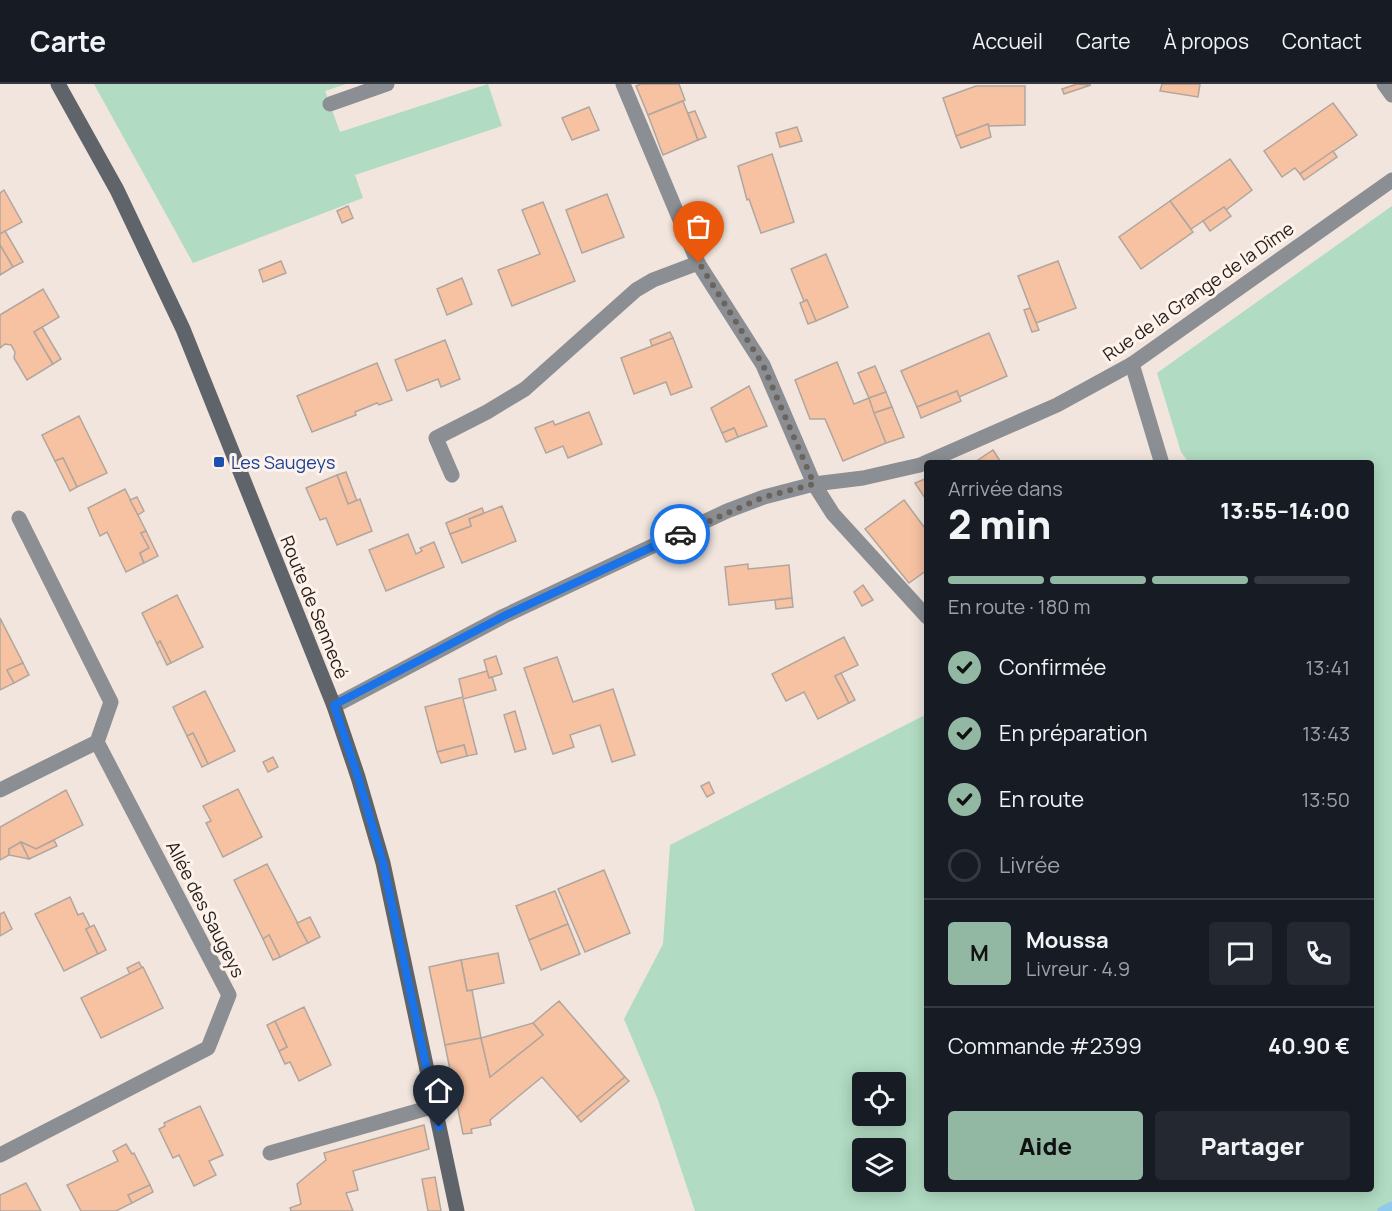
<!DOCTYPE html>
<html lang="fr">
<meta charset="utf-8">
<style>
:root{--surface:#171b24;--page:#242831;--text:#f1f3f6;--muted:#9ea1a6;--line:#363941;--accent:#92b8a4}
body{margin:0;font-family:Manrope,sans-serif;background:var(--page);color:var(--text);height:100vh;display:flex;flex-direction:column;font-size:22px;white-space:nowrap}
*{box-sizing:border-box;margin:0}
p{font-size:20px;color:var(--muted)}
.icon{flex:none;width:33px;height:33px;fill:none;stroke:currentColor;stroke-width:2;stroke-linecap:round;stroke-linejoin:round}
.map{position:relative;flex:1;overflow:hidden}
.side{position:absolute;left:924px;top:376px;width:450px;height:732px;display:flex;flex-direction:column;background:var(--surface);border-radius:6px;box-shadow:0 3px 15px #0003}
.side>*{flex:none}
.buttons{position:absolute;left:852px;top:988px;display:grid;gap:12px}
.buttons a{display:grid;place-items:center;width:54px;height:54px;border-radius:6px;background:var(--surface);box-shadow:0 3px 15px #0003;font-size:30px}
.pin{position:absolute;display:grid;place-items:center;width:51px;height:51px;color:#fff;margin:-62px -26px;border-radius:50% 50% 50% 0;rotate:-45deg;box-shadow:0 0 6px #0007}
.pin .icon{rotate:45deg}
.courier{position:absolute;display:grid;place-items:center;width:60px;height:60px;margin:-30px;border:4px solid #1a73e8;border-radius:50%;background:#fff;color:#222;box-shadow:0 2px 8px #0007}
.head em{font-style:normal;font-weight:800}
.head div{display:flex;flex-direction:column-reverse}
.head{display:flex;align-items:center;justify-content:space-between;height:102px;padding:0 24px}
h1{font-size:39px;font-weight:800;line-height:45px}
.bar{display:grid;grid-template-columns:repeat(4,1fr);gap:9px 6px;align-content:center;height:72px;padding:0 24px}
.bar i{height:8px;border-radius:4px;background:var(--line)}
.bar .selected{background:var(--accent)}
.bar p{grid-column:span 4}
.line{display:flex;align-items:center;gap:15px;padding:0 24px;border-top:2px solid var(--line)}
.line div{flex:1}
.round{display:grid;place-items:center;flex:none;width:63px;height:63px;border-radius:6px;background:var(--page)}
ol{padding:0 24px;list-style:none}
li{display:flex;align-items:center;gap:18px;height:66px}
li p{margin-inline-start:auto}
li .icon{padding:6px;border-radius:50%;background:var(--accent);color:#111;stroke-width:4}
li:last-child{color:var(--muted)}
li i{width:33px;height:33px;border:3px solid var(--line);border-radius:50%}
.primary-button{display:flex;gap:12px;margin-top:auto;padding:12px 24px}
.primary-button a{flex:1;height:69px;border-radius:6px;background:var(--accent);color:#111;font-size:24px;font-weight:800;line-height:69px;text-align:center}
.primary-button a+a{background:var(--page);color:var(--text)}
header{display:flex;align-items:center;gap:36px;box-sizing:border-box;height:84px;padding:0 30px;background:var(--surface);border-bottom:2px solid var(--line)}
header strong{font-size:28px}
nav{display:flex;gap:33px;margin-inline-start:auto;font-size:21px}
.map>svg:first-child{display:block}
.green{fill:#b1dbc2;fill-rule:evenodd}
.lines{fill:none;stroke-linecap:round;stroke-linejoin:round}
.stream{stroke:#90c9e9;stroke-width:9}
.building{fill:#f6c2a2;stroke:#b1a69f;stroke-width:1.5}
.lane{stroke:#8b8e92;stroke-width:15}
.street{stroke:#8b8e92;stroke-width:15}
.secondary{stroke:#5f646a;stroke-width:15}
.done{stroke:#6a645f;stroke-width:6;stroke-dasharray:0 10.8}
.route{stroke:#1a73e8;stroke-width:8}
.transit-dot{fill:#1a4fb4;stroke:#fef2eb;stroke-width:2}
.labels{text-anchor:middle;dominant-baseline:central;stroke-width:6;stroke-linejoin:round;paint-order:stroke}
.street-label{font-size:18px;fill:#221e1b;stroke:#fef2eb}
.transit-label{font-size:18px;fill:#164399;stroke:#fef2eb;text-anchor:start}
</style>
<header>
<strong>Carte</strong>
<nav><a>Accueil</a><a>Carte</a><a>À propos</a><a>Contact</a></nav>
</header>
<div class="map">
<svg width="1392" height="1127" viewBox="0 0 1392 1127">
<rect width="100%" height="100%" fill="#f1e5de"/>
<g class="green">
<polygon points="94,0 346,0 325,7 340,48 488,0 502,42 355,91 363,114 193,179"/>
<path d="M1392,122V1127H695L658,1016L624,935L663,860L670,761L927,630V1106H1371V380L1189,379L1181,368L1157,289ZM862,999H896V1032H862ZM862,1065H896V1098H862Z"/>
</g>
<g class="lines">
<polyline class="stream" points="1382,1127 1392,1122"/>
</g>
<g class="building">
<polygon points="641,0 679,0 685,16 648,31 636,2"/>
<polygon points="1077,0 1091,1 1064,10 1062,5"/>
<polygon points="1162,0 1200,0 1198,13 1160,7"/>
<polygon points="976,2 1025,2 1025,41 989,42 988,40 956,52 943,14"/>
<polygon points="683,17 698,56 663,71 648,31"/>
<polygon points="1333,19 1357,51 1300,90 1295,84 1282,93 1264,67"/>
<polygon points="589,23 599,46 572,56 562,34"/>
<polygon points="695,27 706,53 698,56 688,29"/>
<polygon points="988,40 991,53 961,64 956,52"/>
<polygon points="797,43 802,57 780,63 776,49"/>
<polygon points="1333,67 1337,73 1304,96 1300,90"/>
<polygon points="772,70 794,138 761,149 749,115 747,116 738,82"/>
<polygon points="1230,75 1252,106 1226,126 1224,123 1191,145 1170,117"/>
<polygon points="4,106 22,138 0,150 0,109"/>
<polygon points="607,110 624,153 582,169 566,126"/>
<polygon points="1170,117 1193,148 1141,185 1119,153"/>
<polygon points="543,118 575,197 512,222 498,186 540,170 522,126"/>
<polygon points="348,122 353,134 342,139 337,127"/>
<polygon points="1224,123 1231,132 1210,147 1203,137"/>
<polygon points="5,147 23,178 13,183 0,161 0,150"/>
<polygon points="0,161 13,183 0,191"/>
<polygon points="826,170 848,223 816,237 807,216 804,217 791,185"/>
<polygon points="281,177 286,189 263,198 259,186"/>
<polygon points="1058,177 1076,224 1036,239 1018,192"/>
<polygon points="462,194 472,220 447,231 437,205"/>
<polygon points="43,205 59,233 34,248 53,280 27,296 14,274 15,268 11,261 5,260 0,264 0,231"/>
<polygon points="807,216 816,237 808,240 800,219"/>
<polygon points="1030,224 1039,246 1032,248 1024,226"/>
<polygon points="42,243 61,275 53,280 34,248"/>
<polygon points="670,248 673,254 652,262 650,256"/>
<polygon points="989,249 1007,292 959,313 957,307 917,323 901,287"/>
<polygon points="673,254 692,303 671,311 666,298 634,310 621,274"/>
<polygon points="445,256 460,295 441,303 438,295 407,307 395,276"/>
<polygon points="837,278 854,320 869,314 886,359 843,377 825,335 810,335 795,296"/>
<polygon points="377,279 392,316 379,321 377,319 355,328 356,331 312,348 297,312"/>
<polygon points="875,282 886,308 869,314 858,289"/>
<polygon points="749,302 767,342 738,353 734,344 722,349 711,324"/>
<polygon points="957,307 961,317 921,334 917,323"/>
<polygon points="886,308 892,323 874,329 869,314"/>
<polygon points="892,323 904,353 886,359 874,329"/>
<polygon points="589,328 602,360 568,374 563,362 546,369 535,344 553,337 555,341"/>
<polygon points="79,332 107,389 77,403 63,374 55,377 42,351"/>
<polygon points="734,344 738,353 726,358 722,349"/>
<polygon points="993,366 1002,380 972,380"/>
<polygon points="63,374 77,403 70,407 55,377"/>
<polygon points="346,388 357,417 348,420 337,391"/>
<polygon points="337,391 348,420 360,415 372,447 337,461 326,434 320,436 306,404"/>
<polygon points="927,394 927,417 915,399"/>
<polygon points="125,405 146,447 141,449 149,464 140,469 144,479 126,488 107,448 100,452 88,424"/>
<polygon points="137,413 144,427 138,431 130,416"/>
<polygon points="904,416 927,447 927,486 909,499 865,445"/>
<polygon points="502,422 516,457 462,479 450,450 471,442 469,435"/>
<polygon points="482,424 484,429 469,435 471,442 450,450 446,439"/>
<polygon points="146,447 158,472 144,479 140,469 149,464 141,449"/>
<polygon points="408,450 416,470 422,467 420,464 434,458 444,483 386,507 369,466"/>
<polygon points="748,480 748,485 789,481 792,514 729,521 725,483"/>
<polygon points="863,501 873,516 862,522 854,508"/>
<polygon points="177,511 203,563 171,579 160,557 157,560 142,529"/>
<polygon points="792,514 793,523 776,525 775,516"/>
<polygon points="0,534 23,579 7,586 14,599 0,606"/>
<polygon points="844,553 858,581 835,592 849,619 818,635 804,608 786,617 772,590"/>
<polygon points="160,557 171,579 167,581 157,560"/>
<polygon points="496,572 502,590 489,594 484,576"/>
<polygon points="557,573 573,618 613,605 635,671 612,678 600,641 570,651 574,663 553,670 524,584"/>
<polygon points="23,579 29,591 14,599 7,586"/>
<polygon points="487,587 489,594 492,593 496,606 463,615 477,670 467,672 464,661 437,668 425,623 463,613 459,595"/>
<polygon points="841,589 855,616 849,619 835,592"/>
<polygon points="205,607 235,667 208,680 193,649 187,652 173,623"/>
<polygon points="515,627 526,665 515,668 504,631"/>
<polygon points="193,649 208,680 202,683 187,652"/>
<polygon points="464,661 467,672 441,679 437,668"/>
<polygon points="273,673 278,683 268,688 263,678"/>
<polygon points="709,698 714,709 707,713 701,702"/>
<polygon points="238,705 262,753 223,773 206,739 211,737 203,722"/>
<polygon points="66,706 83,741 36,765 21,758 9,765 9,771 0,776 0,743"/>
<polygon points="54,756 57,762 29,775 21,758 36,765"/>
<polygon points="21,758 21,759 29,775 9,771 9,765"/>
<polygon points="267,780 308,859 280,873 269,851 263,855 234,796"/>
<polygon points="604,786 630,849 585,868 558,805"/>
<polygon points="555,807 568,840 529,856 516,822"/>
<polygon points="70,813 78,831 83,829 90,843 86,845 98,870 64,887 35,830"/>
<polygon points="4,828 12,845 0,852 0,830"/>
<polygon points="310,833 320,853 308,859 297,839"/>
<polygon points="568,840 580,870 541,886 529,856"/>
<polygon points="94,841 106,866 98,870 86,845"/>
<polygon points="269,851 280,873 273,876 263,855"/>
<polygon points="498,869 504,899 467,907 461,876"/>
<polygon points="461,876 467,907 472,906 481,954 445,961 429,883"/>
<polygon points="139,878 142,884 130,890 127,884"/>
<polygon points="143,883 163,924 101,954 81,914"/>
<polygon points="559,917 625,993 577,1033 542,993 490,1036 491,1041 471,1045 472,1049 463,1050 445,961 481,954 490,993 543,951 533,939"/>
<polygon points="304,923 331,981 299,997 290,978 285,980 279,967 287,963 275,937"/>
<polygon points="275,937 287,963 279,967 267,941"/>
<polygon points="533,939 543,951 490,993 481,954"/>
<polygon points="625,993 629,997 581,1038 577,1033"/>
<polygon points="200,1022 223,1071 209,1077 216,1091 194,1102 179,1071 173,1074 159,1045 165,1042 164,1039"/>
<polygon points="424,1041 429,1065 353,1087 358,1106 346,1109 353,1127 291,1127 290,1124 301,1120 297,1100 326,1076 324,1069"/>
<polygon points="126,1060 132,1070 134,1069 150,1101 128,1111 132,1119 116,1127 81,1127 67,1101 118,1077 113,1067"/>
<polygon points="435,1093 441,1127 428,1127 422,1095"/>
<polygon points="26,1099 41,1127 0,1127 0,1111"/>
<polygon points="150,1101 153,1108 132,1119 128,1111"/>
</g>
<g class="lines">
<g class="lane">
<polyline points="330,20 387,0"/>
<polyline points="1132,280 1162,380"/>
<polyline points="270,1069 435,1022"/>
</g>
<g class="street">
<polyline points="623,0 698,179 763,281 814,400 833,430 927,533"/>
<polyline points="1384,0 1392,11"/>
<polyline points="452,391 436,354 487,328 525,305 636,206 653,196 698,179"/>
<polyline points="19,434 111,618 97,658"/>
<polyline points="334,622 504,532 727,427 764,413 814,400 863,394 920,381 1057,321 1132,280 1392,96"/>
<polyline points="0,706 97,658 229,911 208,964 0,1071"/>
</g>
<polyline class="secondary" points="58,0 117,106 183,245 334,622 358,693 383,779 457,1127"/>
</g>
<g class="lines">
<polyline class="done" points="680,450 764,413 814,400 763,281 699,179"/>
<polyline class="route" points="439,1043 383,779 358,693 334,621 504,532 680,450"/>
</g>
<rect class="transit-dot" x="213" y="372" width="12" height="12" rx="3"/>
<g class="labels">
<g class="street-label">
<text transform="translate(1198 207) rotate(-35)">Rue de la Grange de la Dîme</text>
<text transform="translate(315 523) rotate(68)">Route de Sennecé</text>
<text transform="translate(206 825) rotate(63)">Allée des Saugeys</text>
</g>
<g class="transit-label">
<text x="231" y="378">Les Saugeys</text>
</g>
</g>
</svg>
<div class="buttons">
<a><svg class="icon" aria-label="locate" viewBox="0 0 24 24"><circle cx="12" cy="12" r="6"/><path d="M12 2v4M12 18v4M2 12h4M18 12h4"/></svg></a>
<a><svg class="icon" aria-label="layers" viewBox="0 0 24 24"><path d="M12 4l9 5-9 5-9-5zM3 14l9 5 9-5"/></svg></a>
</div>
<div class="pin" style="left:699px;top:179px;background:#ea580c"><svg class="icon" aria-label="bag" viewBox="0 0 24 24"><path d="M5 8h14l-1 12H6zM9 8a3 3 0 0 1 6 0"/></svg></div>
<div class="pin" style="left:439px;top:1043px;background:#1f2937"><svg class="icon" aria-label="home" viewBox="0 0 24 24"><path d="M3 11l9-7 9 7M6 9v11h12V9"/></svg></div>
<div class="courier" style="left:680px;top:450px"><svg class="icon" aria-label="car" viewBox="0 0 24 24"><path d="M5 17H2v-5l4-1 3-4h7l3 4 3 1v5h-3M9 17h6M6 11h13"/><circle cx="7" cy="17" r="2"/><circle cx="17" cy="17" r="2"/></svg></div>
<section class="side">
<div class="head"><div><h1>2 min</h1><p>Arrivée dans</p></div><em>13:55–14:00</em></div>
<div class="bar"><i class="selected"></i><i class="selected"></i><i class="selected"></i><i></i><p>En route · 180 m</p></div>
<ol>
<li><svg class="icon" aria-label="check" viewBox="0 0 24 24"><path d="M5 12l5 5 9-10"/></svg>Confirmée<p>13:41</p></li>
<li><svg class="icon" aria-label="check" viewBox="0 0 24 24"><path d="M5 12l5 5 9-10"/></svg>En préparation<p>13:43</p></li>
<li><svg class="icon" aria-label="check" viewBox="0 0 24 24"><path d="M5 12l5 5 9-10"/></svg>En route<p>13:50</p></li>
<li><i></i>Livrée</li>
</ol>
<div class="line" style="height:108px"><b class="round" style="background:var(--accent);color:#111">M</b><div><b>Moussa</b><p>Livreur · 4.9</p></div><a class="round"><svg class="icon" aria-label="chat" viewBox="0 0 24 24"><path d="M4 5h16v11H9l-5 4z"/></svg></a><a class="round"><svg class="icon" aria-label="phone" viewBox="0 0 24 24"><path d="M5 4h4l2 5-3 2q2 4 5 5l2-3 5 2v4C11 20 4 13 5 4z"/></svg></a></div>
<div class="line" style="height:78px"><div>Commande #2399</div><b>40.90 €</b></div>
<div class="primary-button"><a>Aide</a><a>Partager</a></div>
</section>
</div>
